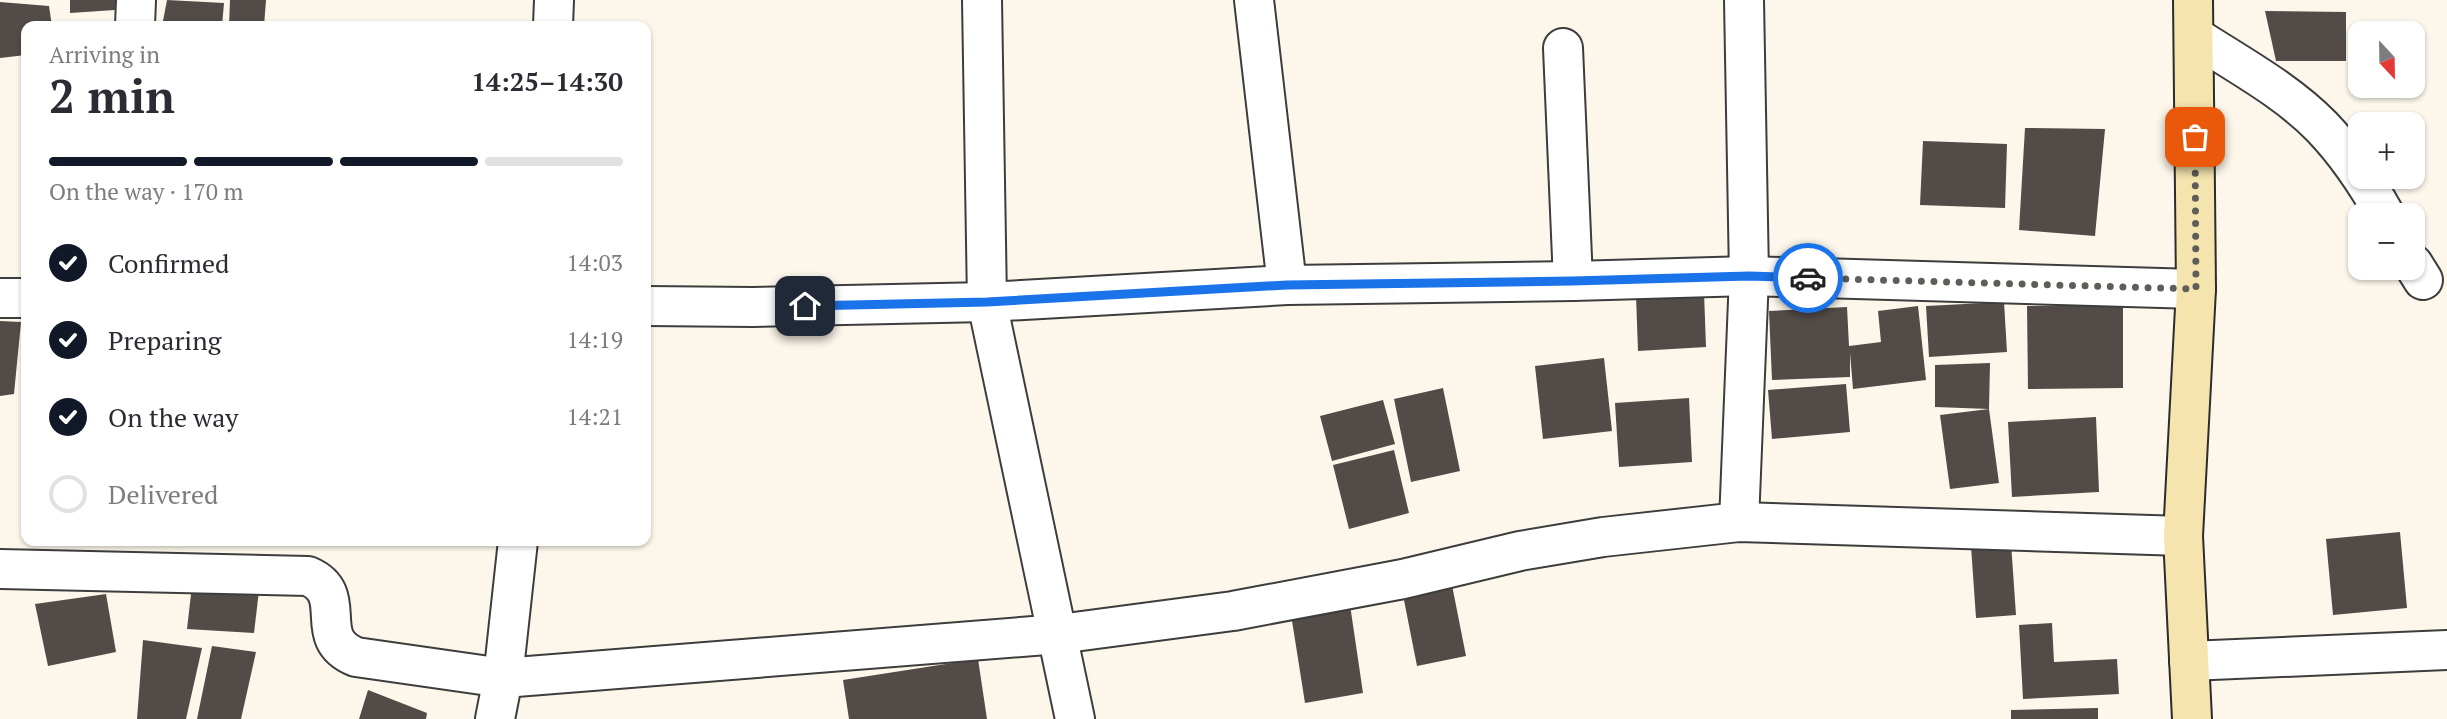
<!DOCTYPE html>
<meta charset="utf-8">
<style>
:root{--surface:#fff;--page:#f7f7f7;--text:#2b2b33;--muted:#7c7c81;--line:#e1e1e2;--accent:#111827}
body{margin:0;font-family:"PT Serif",serif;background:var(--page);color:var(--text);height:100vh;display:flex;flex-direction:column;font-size:26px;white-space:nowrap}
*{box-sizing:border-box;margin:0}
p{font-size:23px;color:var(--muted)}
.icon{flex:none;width:38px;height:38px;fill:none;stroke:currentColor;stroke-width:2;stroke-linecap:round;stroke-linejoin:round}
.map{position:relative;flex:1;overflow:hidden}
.drawer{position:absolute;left:21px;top:21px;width:630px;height:525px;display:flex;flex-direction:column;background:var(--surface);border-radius:14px;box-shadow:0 2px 5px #0004}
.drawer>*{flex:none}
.needle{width:46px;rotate:158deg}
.tools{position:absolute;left:2348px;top:21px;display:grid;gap:14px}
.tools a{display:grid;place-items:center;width:77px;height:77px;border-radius:14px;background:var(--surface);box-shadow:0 2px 5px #0004;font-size:35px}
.pin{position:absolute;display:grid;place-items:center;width:60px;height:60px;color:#fff;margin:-30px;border-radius:14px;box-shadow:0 4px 10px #0006}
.courier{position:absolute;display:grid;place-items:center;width:70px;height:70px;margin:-35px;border:5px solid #1a73e8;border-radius:50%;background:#fff;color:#222;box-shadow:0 2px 9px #0007}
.head em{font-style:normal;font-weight:600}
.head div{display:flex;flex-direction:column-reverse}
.head{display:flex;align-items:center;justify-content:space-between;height:119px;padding:0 28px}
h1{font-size:46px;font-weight:600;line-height:52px}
.bar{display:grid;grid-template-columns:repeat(4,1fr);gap:10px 7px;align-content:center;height:84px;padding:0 28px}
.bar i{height:9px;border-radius:5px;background:var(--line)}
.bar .active{background:var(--accent)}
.bar p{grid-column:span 4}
ol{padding:0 28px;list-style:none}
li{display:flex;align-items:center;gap:21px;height:77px}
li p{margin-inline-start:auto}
li .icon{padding:7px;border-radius:50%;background:var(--accent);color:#fff;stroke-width:4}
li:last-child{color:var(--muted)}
li i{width:38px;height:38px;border:4px solid var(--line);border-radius:50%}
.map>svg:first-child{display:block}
.building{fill:#524b48}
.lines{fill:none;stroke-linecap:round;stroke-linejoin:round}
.street-casing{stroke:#3d3d3d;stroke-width:42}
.secondary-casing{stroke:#2c2c2c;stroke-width:42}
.street{stroke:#fff;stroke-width:38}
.secondary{stroke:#f5e4ad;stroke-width:38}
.done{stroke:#5f5d58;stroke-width:7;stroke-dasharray:0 12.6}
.route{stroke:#1a73e8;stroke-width:9}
</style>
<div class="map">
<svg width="2447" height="719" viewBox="0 0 2447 719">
<rect width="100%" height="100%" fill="#fcf7ea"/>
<g class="building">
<polygon points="70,0 115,0 115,10 70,13"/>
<polygon points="167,0 224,3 222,26 162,26"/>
<polygon points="230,0 266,0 264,26 229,26"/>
<polygon points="0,2 49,6 52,26 26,26 26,55 0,58"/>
<polygon points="2265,11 2346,12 2346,61 2276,61"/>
<polygon points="2025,128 2105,129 2095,236 2019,230"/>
<polygon points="1923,141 2007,144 2005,208 1920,205"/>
<polygon points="1704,292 1706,347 1638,351 1636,296"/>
<polygon points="2004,302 2007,352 1929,357 1926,306"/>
<polygon points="2123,305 2123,388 2028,389 2027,306"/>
<polygon points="1918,306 1926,380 1853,389 1850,353 1850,377 1772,380 1769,311 1847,307 1849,346 1881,342 1878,311"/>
<polygon points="0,321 21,322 14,394 0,396"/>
<polygon points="1604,358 1612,431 1543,439 1535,366"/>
<polygon points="1990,363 1989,409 1999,483 1950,489 1940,415 1989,409 1935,407 1935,365"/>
<polygon points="1846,384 1850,432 1772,439 1768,390"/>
<polygon points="1443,388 1460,471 1411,482 1394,399"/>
<polygon points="1689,398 1692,462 1619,467 1615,403"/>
<polygon points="1383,400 1395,444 1332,461 1320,416"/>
<polygon points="2096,417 2099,492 2012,497 2008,422"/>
<polygon points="1394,450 1409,513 1349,529 1333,465"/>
<polygon points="2400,532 2407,608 2333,615 2326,539"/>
<polygon points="2011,543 2016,615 1976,618 1971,546"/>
<polygon points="193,577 260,582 254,633 187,629"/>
<polygon points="1451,580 1466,656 1417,666 1402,590"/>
<polygon points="106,594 116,652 48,666 35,604"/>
<polygon points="1349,598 1363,693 1305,703 1290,608"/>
<polygon points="2052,623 2054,662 2117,659 2119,694 2023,699 2019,625"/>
<polygon points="143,640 202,648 186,719 137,719"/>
<polygon points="212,646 256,652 241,719 197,719"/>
<polygon points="978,659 987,719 849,719 843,680"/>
<polygon points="368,690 427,713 426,719 359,719"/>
<polygon points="2098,708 2098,719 2011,719 2011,710"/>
</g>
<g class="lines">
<defs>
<g id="street">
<polyline points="982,0 987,302 1075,719"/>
<polyline points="1254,0 1287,285"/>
<polyline points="135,26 136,0"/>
<polyline points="553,26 554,0"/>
<path d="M2194,36C2237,64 2286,90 2322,127C2347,153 2368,185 2385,215"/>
<polyline points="1563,48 1573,281"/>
<polyline points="2413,264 2423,280"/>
<polyline points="0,298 26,298"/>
<polyline points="646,306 753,307 987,302 1287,285 1573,281 1749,276 2196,289"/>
<polyline points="1739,522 1749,276 1744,0"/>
<path d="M0,569L308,576C352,595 309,638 356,657L503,678L1059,634L1233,611L1403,579L1520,551L1603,537L1739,522L2183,536"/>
<polyline points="2189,661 2447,650"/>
<polyline points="495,719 503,678 518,541"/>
</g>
<polyline id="secondary" points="2192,719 2183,536 2196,289 2193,0"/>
</defs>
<use href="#street" class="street-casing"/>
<use href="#secondary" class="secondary-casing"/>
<use href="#street" class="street"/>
<use href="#secondary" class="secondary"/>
</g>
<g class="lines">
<polyline class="done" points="1808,278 2196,289 2195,137"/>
<polyline class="route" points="805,306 987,302 1287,285 1573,281 1749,276 1808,278"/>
</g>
</svg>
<div class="tools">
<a><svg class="needle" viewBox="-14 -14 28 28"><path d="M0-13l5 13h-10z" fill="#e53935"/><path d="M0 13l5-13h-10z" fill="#7c7c81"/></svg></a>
<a>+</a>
<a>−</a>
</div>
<div class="pin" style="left:2195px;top:137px;background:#ea580c"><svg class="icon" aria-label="bag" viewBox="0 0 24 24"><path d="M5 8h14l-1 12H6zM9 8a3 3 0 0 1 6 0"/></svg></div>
<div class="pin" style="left:805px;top:306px;background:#1f2937"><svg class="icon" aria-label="home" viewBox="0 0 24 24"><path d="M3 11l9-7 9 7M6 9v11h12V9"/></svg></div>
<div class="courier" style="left:1808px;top:278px"><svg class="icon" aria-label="car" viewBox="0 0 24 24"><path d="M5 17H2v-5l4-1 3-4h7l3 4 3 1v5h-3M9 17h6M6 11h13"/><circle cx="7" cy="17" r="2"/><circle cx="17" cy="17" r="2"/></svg></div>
<section class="drawer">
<div class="head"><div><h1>2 min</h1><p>Arriving in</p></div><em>14:25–14:30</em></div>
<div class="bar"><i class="active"></i><i class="active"></i><i class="active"></i><i></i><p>On the way · 170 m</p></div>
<ol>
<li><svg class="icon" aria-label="check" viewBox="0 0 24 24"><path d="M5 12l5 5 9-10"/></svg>Confirmed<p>14:03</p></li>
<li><svg class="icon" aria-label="check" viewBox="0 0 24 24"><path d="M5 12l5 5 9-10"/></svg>Preparing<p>14:19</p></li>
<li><svg class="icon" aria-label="check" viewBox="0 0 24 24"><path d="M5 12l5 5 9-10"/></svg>On the way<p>14:21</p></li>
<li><i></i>Delivered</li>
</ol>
</section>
</div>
